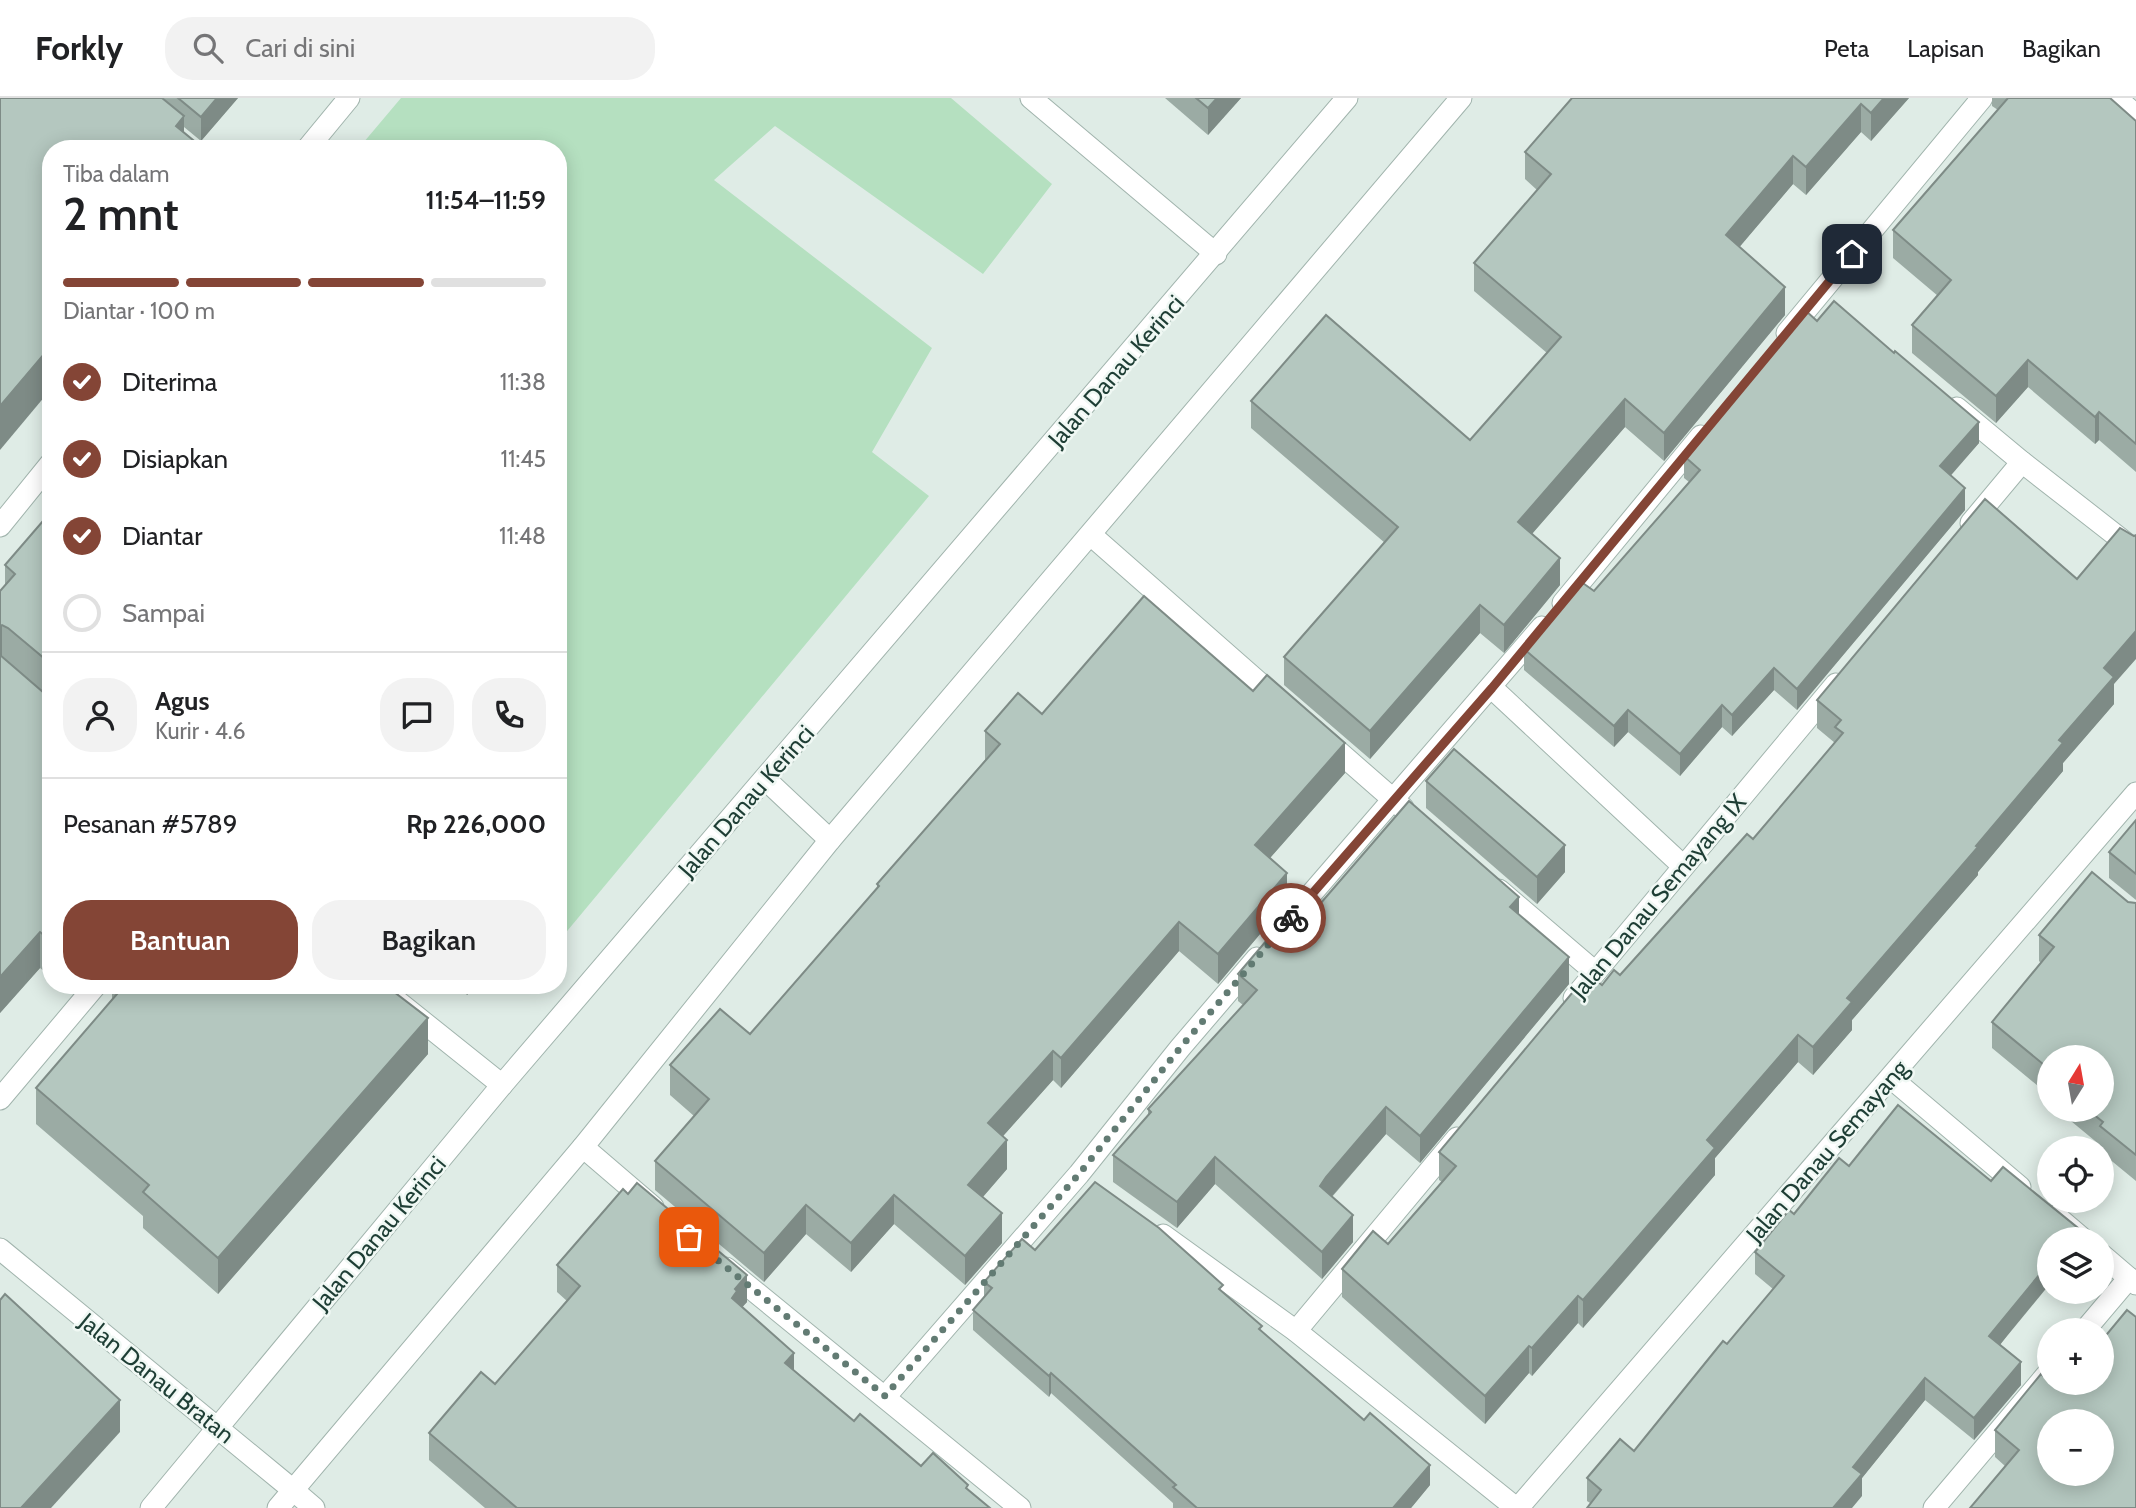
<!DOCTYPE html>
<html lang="id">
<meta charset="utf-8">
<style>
:root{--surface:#fff;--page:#f2f2f2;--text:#202124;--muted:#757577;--line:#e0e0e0;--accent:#844536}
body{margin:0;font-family:Cabin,sans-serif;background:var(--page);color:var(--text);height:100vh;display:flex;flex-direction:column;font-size:26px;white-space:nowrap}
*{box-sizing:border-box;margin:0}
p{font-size:23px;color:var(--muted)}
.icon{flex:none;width:38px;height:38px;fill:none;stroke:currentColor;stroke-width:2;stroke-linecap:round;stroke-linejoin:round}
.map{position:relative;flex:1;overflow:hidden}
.drawer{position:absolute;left:42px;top:42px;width:525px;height:854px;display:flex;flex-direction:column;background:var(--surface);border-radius:28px;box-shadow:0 4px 18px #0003}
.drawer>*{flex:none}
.needle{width:46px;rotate:11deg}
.tools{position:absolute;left:2037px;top:947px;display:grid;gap:14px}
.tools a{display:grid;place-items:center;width:77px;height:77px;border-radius:50%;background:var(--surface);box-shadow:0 4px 18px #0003;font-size:35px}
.pin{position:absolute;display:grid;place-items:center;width:60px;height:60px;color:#fff;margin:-30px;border-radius:14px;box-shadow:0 4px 10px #0006}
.courier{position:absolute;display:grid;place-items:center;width:70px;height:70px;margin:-35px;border:5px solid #844536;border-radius:50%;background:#fff;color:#222;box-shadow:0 2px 9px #0007}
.summary em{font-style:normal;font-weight:600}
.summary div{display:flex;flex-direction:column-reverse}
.summary{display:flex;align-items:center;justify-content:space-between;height:119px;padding:0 21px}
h1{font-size:46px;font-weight:600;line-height:52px}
.bar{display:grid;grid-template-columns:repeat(4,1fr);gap:10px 7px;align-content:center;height:84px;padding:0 21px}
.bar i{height:9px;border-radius:5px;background:var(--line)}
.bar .selected{background:var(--accent)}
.bar p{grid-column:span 4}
.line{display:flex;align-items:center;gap:18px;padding:0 21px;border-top:2px solid var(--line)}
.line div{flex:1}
.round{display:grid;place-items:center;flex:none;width:74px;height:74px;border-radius:28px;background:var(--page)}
ol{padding:0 21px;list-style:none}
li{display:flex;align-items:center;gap:21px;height:77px}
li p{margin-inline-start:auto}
li .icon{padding:7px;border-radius:50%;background:var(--accent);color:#fff;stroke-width:4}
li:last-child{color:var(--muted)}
li i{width:38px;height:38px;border:4px solid var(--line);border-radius:50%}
.action{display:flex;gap:14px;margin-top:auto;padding:14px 21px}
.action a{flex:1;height:80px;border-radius:28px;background:var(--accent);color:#fff;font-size:28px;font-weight:600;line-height:80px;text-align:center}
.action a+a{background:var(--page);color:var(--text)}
header{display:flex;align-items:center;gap:42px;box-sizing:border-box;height:98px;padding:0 35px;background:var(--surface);border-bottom:2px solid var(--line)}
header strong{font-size:33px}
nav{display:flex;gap:38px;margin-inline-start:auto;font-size:24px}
.search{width:490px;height:63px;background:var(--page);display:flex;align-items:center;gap:18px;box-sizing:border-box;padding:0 24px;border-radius:28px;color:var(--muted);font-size:26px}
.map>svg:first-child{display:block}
.green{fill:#b5e0c0}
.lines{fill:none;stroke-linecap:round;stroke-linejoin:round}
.minor-casing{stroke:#a1b4ad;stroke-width:23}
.tertiary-casing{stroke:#a1b4ad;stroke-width:23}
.minor{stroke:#fff;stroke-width:21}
.tertiary{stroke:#fff;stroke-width:21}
.wall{fill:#9baba4}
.shaded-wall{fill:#7e8b86}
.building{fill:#b4c7bf;stroke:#7e8b86;stroke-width:2;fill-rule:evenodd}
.done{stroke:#627b73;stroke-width:7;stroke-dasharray:0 12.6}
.route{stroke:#844536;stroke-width:9}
.labels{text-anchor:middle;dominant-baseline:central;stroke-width:5;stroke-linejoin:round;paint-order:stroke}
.street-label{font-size:24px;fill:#1e3e35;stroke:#f0f8f4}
</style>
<header>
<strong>Forkly</strong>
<div class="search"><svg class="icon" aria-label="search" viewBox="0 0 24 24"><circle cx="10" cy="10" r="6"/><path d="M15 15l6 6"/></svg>Cari di sini</div>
<nav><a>Peta</a><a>Lapisan</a><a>Bagikan</a></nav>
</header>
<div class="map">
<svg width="2136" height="1410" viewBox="0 0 2136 1410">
<rect width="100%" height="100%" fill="#dfece6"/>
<polygon class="green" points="401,0 951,0 1052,86 983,176 775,28 714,82 932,250 872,354 929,398 558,844 558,51 358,51"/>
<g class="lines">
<defs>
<g id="minor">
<polyline points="1031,0 1216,156"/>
<polyline points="2116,0 2136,17"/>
<polyline points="307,51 349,0"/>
<polyline points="1787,235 1982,0"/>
<polyline points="1957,310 2022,364 2136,453"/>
<polyline points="1971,425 2022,364"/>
<polyline points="0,428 51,365"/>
<polyline points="1091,437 1281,604"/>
<polyline points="1563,505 1701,338"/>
<polyline points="1492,590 1683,768"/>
<polyline points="1324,641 1403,710"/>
<polyline points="1499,792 1595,874"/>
<polyline points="1293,817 1542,529"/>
<polyline points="377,887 502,987"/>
<polyline points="1574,900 1836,586"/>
<polyline points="1891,980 2020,1089"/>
<polyline points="0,1001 96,887"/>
<polyline points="583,1049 653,1109"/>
<polyline points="2056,1118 2083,1141"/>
<polyline points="1163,1137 1296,1233 1516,1410"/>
<polyline points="0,1151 293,1392"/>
<polyline points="2102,1157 2136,1186"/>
<polyline points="726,1170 1020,1410"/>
<polyline points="2085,1232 2129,1180"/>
<polyline points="1296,1233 1457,1040"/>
<polyline points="885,1299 1079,1076 1180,950 1257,860"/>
<polyline points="1518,1410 2136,695"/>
<polyline points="1934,1410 2049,1274"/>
</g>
<g id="tertiary">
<polyline points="765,681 830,742"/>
<polyline points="293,1392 314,1410"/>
<polyline points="151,1410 502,987 1347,0"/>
<polyline points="278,1410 583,1049 830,742 1461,0"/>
</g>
</defs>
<use href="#minor" class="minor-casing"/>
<use href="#tertiary" class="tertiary-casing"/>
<use href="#minor" class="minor"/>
<use href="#tertiary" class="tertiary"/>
</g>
<g class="wall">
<polygon points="0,0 238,0 201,43 184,29"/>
<polygon points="1165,0 1241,0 1208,37"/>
<polygon points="1909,0 1871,43 1861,34 1806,97 1793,86 1739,149 1785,217 1664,363 1625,329 1532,436 1560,487 1504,555 1480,535 1370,661 1284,587 1284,559 1385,445 1251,330 1251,303 1470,342 1547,255 1474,193 1474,165 1537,92 1525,81 1525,54"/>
<polygon points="1992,0 2110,0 2136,23 2136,374 2099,342 2095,346 2028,289 1996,325 1912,255 1912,227 1938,198 1893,160 1893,132 1998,12 1992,8"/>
<polygon points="1817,223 1979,345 1950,377 1965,412 1797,612 1774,592 1732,638 1722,629 1680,678 1628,634 1614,649 1524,572 1524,551 1594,493 1689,384 1684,380 1684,358"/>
<polygon points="51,417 51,867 45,874 40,870 0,915 0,493 5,488 5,467"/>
<polygon points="2134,438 2114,586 2114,606 2063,665 2063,673 1978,774 1978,777 1852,922 1852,932 1813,977 1798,964 1715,1060 1715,1077 1624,1183 1583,1230 1578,1225 1532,1278 1529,1275 1485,1326 1342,1199 1342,1171 1388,1146 1442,1084 1439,1082 1439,1054 1602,887 1620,877 1753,741 1835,645 1817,630 1817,602 2077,481"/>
<polygon points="1042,616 1345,675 1270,760 1287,804 1218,886 1179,853 1061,990 1053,982 1003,1038 1007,1071 983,1099 1002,1145 965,1187 894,1126 851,1174 806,1136 764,1184 655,1092 655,1063 694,1018 670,997 670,967 750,936 877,790 877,786 985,662 985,633"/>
<polygon points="1426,683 1565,774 1537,806 1426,710"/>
<polygon points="2136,722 2136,802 2109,780 2109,754"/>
<polygon points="2128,804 2136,805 2136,1083 2102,1055 2102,1050 2100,1050 2100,1047 2060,1014 2060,1012 2102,1012 2049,959 2049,997 1992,950 1992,924 2041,865 2039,863 2039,837"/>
<polygon points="1320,806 1519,817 1569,886 1420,1065 1386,1036 1332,1099 1353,1144 1322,1181 1215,1086 1177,1130 1113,1084 1113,1057 1148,1018 1148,1011 1243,907 1238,903 1238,876"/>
<polygon points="456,887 475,887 467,897"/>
<polygon points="112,891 428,956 218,1196 143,1130 143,1118 36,1026 36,990 112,903"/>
<polygon points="1849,1068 1991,1083 2078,1141 2000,1247 2021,1287 1974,1342 1925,1302 1862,1380 1862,1398 1590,1405 1587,1403 1587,1380 1634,1353 1727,1246 1773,1191 1755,1176 1755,1154 1794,1116"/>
<polygon points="1035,1152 1223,1194 1262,1234 1430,1387 1411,1410 1173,1410 1173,1405 1051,1295 1049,1299 973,1232 973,1212 984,1199 984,1184"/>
<polygon points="557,1167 747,1204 742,1209 794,1272 854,1323 921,1368 968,1392 990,1410 485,1410 429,1362 429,1335 495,1286 567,1203 557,1194"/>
<polygon points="2136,1219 2005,1368 1995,1359 1995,1332 2060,1292"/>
</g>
<g class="shaded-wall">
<polygon points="217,0 238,0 201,43 201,19"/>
<polygon points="1217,0 1241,0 1208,37 1208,10"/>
<polygon points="1884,0 1909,0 1871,43 1871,15"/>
<polygon points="1861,6 1861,34 1806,97 1806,69"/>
<polygon points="184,18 184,51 176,28"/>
<polygon points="1793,58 1793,86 1726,165 1726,137"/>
<polygon points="1785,189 1785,217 1664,363 1664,335"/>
<polygon points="51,248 51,291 0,352 0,308"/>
<polygon points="2028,262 2028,289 1996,325 1996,298"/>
<polygon points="1625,301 1625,329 1518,452 1518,424"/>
<polygon points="2099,314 2099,342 2095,346 2095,319"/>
<polygon points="1979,324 1979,345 1940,390 1940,368"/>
<polygon points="1965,390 1965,412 1797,612 1797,591"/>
<polygon points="1560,460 1560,487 1504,555 1504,527"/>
<polygon points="1480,507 1480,535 1370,661 1370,633"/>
<polygon points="2,527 2,563 0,564 0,528"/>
<polygon points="2136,533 2136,561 2114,586 2114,606 2063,665 2063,673 1978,774 1978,777 1852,922 1852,932 1813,977 1813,949 1847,900 1976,748 2059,642 2104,570"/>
<polygon points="1774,570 1774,592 1732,638 1732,617"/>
<polygon points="1722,607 1722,629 1680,678 1680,656"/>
<polygon points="1628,612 1628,634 1614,649 1614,628"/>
<polygon points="1345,645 1345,675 1255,777 1255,747"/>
<polygon points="1565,747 1565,774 1537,806 1537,779"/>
<polygon points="1287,775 1287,804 1218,886 1218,856"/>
<polygon points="1519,799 1519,826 1510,809"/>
<polygon points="1179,824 1179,853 1061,990 1061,960"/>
<polygon points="51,832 51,867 45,874 45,838"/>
<polygon points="40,834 40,870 0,915 0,879"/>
<polygon points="1569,859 1569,886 1420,1065 1420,1038"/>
<polygon points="467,887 475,887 467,897"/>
<polygon points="428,920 428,956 218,1196 218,1160"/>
<polygon points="1798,937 1798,964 1715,1060 1715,1077 1583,1230 1583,1202 1707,1042"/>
<polygon points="1053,953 1053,982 988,1055 988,1025"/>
<polygon points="1386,1009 1386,1036 1326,1105 1320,1088 1326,1079"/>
<polygon points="1007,1042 1007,1071 968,1116 968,1087"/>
<polygon points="1215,1059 1215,1086 1177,1130 1177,1104"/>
<polygon points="894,1097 894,1126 851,1174 851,1145"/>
<polygon points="806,1107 806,1136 764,1184 764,1155"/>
<polygon points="1002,1115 1002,1145 965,1187 965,1158"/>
<polygon points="1353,1117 1353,1144 1322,1181 1322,1154"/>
<polygon points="2078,1130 2078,1141 2069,1141"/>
<polygon points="2049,1165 2049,1187 1989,1260 1989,1238"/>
<polygon points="747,1177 747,1204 737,1215 732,1200 735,1191"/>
<polygon points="1578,1198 1578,1225 1532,1278 1532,1250"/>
<polygon points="1529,1248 1529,1275 1485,1326 1485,1298"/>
<polygon points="794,1255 794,1282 785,1265"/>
<polygon points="2021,1264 2021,1287 1974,1342 1974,1320"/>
<polygon points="1051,1275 1051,1295 1049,1299 1049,1278"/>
<polygon points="1925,1280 1925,1302 1862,1380 1862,1398 1852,1410 1833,1410 1853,1369"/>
<polygon points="120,1302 120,1334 51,1410 21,1410"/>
<polygon points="1430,1367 1430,1387 1411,1410 1393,1410"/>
</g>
<g class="building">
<polygon points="0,0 162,0 184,18 176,28 204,51 51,51 51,248 0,308"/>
<polygon points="178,0 217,0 201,19"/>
<polygon points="1196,0 1217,0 1208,10"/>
<polygon points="1572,0 1884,0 1871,15 1861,6 1806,69 1793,58 1726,137 1785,189 1664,335 1625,301 1518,424 1560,460 1504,527 1480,507 1370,633 1284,559 1398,429 1251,303 1326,217 1470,342 1561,239 1474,165 1551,76 1525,54"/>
<polygon points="2008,0 2110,0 2136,23 2136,346 2099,314 2095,319 2028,262 1996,298 1912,227 1951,182 1893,132"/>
<polygon points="1834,203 1894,255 1895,253 1979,324 1940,368 1965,390 1797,591 1774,570 1732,617 1722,607 1680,656 1628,612 1614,628 1524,551 1580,483 1594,493 1700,372 1684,358 1805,212 1817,223"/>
<polygon points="1985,401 2077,481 2120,430 2134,438 2136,437 2136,533 2104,570 2114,579 2059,642 2063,645 1976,748 1978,749 1847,900 1852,904 1813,949 1798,937 1707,1042 1715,1050 1624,1155 1583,1202 1578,1198 1532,1250 1529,1248 1485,1298 1342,1171 1373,1133 1388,1146 1456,1068 1439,1054 1588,876 1602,887 1614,872 1620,877 1747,736 1753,741 1843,635 1835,629 1841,622 1817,602"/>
<polygon points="49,416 51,417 51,566 8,530 2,527 0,528 0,493 15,476 5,467"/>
<polygon points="1144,498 1253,593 1267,577 1345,645 1255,747 1287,775 1218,856 1179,824 1061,960 1053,953 988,1025 1007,1042 968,1087 1002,1115 965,1158 894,1097 851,1145 806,1107 764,1155 655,1063 709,1001 670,967 720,911 750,936 879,788 877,786 1000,646 985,633 1018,595 1042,616"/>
<polygon points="0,557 43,594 51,596 51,832 45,838 40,834 0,879"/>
<polygon points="1454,651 1565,747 1537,779 1426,683"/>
<polygon points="1409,703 1519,799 1510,809 1569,859 1420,1038 1386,1009 1326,1079 1320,1088 1353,1117 1322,1154 1215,1059 1177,1104 1113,1057 1151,1014 1148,1011 1257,892 1238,876 1307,795 1320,806"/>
<polygon points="2136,722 2136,776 2109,754"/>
<polygon points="2092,774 2128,804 2136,805 2136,1057 2100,1028 2103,1024 2088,1012 2102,1012 2102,959 2049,959 2049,971 1992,924 2054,849 2039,837"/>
<polygon points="115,887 385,887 428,920 218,1160 143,1094 149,1087 36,990 117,896 112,891"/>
<polygon points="1898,1007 1991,1083 2003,1069 2078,1130 2069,1141 2049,1141 2049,1165 1989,1238 2021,1264 1974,1320 1925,1280 1853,1369 1862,1376 1833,1410 1587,1410 1601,1392 1587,1380 1620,1341 1634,1353 1723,1243 1727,1246 1784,1178 1755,1154 1789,1112 1794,1116 1839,1060 1849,1068"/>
<polygon points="1095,1084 1159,1130 1223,1187 1219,1191 1262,1228 1259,1231 1364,1322 1370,1315 1430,1367 1393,1410 1197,1410 1173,1389 1176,1387 1051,1275 1049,1278 973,1212 992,1190 984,1184 1022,1141 1035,1152"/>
<polygon points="637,1085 747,1177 735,1191 737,1193 732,1200 794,1255 785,1265 854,1323 860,1316 921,1368 933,1355 968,1387 966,1390 990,1410 517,1410 429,1335 481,1274 495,1286 580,1188 557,1167 623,1091 628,1096"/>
<polygon points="5,1196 120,1302 21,1410 0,1410 0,1202"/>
<path d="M2127,1212L2136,1219V1410H1970L2019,1352L1995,1332L2041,1276L2049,1283V1284H2051L2060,1292L2066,1284H2102V1242ZM2049,1323H2102V1376H2049Z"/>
</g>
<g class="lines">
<polyline class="done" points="689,1139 885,1298 1079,1076 1180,950 1291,820"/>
<polyline class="route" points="1291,820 1492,590 1852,156"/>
</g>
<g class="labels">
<g class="street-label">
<text transform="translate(1116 273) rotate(-49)">Jalan Danau Kerinci</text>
<text transform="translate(746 703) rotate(-49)">Jalan Danau Kerinci</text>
<text transform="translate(1658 798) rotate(-50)">Jalan Danau Semayang IX</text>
<text transform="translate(1827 1053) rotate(-49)">Jalan Danau Semayang</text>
<text transform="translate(379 1135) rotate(-50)">Jalan Danau Kerinci</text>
<text transform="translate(157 1280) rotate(39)">Jalan Danau Bratan</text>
</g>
</g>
</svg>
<div class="tools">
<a><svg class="needle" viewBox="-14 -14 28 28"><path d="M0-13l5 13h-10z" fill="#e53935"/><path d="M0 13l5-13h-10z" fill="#757577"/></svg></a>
<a><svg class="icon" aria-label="locate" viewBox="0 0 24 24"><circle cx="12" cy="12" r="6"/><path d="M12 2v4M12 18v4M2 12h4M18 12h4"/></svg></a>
<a><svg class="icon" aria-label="layers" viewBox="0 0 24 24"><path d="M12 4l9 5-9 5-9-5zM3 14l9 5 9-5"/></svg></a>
<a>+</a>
<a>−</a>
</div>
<div class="pin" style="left:689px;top:1139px;background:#ea580c"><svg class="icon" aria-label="bag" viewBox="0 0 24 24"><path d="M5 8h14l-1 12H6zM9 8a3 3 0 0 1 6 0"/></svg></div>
<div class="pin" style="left:1852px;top:156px;background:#1f2937"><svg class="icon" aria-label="home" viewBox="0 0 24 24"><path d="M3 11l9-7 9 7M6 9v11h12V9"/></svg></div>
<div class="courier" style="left:1291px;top:820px"><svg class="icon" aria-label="bike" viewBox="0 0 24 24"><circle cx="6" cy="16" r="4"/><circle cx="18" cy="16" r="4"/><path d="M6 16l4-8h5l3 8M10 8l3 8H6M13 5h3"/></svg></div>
<section class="drawer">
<div class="summary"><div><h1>2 mnt</h1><p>Tiba dalam</p></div><em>11:54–11:59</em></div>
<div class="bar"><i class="selected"></i><i class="selected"></i><i class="selected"></i><i></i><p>Diantar · 100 m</p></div>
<ol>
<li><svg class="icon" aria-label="check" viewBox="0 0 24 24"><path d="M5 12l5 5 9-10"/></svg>Diterima<p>11:38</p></li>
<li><svg class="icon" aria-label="check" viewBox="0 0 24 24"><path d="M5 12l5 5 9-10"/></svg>Disiapkan<p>11:45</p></li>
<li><svg class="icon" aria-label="check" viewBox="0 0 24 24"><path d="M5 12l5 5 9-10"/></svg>Diantar<p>11:48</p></li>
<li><i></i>Sampai</li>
</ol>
<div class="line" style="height:126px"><a class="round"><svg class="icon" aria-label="person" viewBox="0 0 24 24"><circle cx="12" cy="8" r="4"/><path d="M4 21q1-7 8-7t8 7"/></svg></a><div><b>Agus</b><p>Kurir · 4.6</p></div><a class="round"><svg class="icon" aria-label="chat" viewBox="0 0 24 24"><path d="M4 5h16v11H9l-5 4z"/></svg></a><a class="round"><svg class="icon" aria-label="phone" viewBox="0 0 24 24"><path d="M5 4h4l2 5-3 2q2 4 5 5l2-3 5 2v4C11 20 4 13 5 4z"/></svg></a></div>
<div class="line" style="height:91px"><div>Pesanan #5789</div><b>Rp 226,000</b></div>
<div class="action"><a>Bantuan</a><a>Bagikan</a></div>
</section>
</div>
